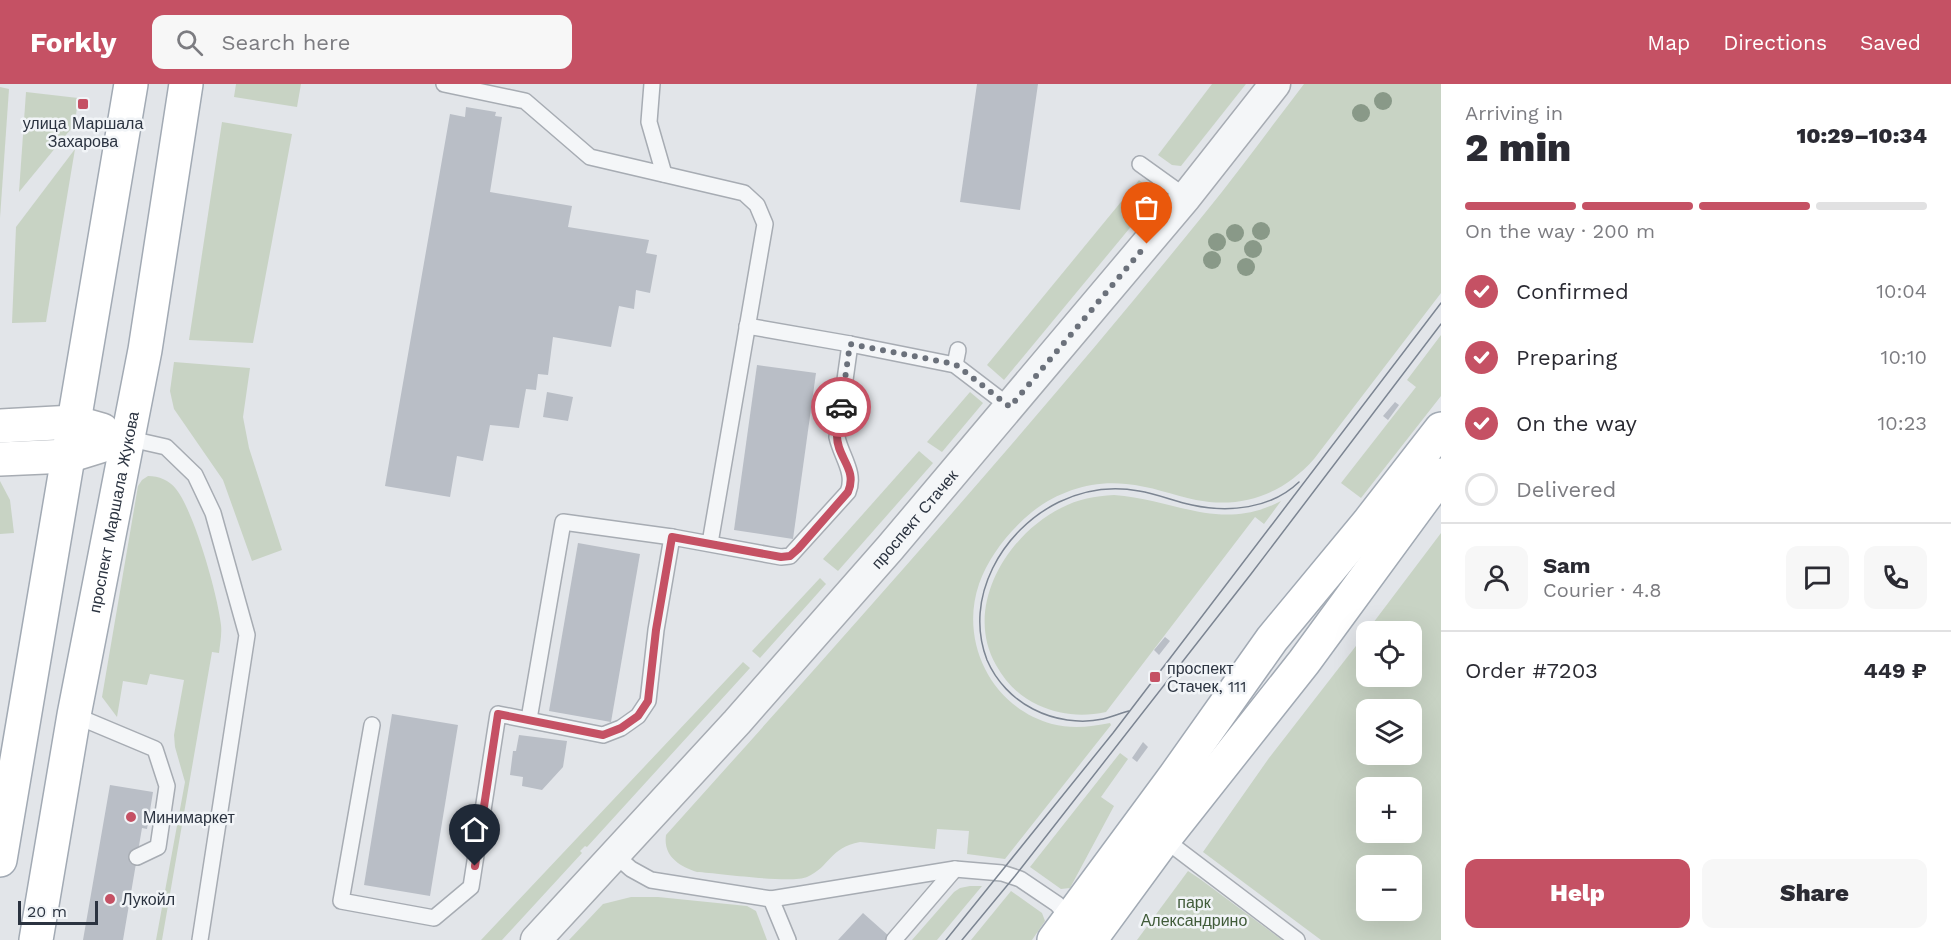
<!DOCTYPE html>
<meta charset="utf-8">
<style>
:root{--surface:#fff;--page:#f7f7f7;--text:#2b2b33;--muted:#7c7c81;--line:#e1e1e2;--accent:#c55164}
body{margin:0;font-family:"Work Sans",sans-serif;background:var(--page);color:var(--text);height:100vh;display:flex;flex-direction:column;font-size:22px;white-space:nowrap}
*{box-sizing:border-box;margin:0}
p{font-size:20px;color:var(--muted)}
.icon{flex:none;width:33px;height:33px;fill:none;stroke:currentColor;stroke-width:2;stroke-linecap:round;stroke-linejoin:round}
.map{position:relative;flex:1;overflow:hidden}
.panel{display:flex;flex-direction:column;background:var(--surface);width:510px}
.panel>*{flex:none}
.fabs{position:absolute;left:1356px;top:537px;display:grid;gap:12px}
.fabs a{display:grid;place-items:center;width:66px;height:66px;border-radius:12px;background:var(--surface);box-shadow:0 6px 24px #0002;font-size:30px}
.scale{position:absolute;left:18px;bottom:15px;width:80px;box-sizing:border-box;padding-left:6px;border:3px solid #2b3340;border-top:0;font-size:16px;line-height:21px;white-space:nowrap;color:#2b3340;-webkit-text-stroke:4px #f1f4f7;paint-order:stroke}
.pin{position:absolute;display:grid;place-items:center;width:51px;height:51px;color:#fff;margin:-62px -26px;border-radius:50% 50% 50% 0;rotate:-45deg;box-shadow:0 0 6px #0007}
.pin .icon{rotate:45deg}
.courier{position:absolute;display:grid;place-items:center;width:60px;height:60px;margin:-30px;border:4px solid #c55164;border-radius:50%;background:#fff;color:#222;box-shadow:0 2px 8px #0007}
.head em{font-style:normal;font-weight:800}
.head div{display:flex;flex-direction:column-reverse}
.head{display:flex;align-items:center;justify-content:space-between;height:102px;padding:0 24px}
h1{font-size:39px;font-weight:800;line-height:45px}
.bar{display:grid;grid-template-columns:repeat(4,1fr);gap:9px 6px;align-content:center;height:72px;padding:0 24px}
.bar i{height:8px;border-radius:4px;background:var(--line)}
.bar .selected{background:var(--accent)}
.bar p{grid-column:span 4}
.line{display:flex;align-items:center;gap:15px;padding:0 24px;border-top:2px solid var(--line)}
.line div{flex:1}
.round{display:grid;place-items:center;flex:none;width:63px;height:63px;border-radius:12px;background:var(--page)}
ol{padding:0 24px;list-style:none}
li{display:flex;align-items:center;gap:18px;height:66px}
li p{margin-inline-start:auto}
li .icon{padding:6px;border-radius:50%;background:var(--accent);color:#fff;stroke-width:4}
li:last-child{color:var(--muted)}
li i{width:33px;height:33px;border:3px solid var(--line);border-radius:50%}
.cta{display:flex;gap:12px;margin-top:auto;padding:12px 24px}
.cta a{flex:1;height:69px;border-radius:12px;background:var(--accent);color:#fff;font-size:24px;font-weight:800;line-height:69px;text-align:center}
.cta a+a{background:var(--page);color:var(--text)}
header{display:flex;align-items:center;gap:36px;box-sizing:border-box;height:84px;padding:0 30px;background:var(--accent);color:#fff}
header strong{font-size:28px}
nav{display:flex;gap:33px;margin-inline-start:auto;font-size:21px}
.search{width:420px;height:54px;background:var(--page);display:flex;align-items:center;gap:15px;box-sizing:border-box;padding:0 21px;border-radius:12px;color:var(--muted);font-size:22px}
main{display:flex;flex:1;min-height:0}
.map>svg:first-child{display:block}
.green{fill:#c8d3c4;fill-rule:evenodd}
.building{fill:#b9bec6}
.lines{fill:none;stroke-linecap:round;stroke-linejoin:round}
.lane-casing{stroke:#a7acb3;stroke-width:18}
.street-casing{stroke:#a7acb3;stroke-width:33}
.secondary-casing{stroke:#a7acb3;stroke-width:36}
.primary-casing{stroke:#a2aab4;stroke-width:36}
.lane{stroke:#f4f6f8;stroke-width:15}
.street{stroke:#f4f6f8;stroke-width:30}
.secondary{stroke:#fff;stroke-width:33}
.primary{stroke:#fff;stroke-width:33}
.tram{stroke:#7c8592;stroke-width:1.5}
.tree{fill:#899988}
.done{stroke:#6b717b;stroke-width:6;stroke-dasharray:0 10.8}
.route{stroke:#c55164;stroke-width:8}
.poi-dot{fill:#c55164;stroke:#f1f4f7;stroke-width:2}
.labels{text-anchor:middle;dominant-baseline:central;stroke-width:5;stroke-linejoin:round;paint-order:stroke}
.poi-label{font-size:16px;fill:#2b3340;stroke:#f1f4f7;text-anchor:start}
.street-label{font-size:16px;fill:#2b3340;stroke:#f1f4f7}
.park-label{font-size:16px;fill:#405b39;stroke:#f1f4f7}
</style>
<header>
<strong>Forkly</strong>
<div class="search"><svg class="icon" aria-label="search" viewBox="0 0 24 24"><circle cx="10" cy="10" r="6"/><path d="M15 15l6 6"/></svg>Search here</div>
<nav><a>Map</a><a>Directions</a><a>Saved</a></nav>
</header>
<main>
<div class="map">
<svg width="1441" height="856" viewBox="0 0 1441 856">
<rect width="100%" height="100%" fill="#e2e5e9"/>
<g class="green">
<polygon points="236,0 301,0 297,23 234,13"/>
<polygon points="1212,0 1246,0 1181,82 1172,81 1158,71"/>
<path d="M1304,0H1441V209L1314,375C1283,410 1243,425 1196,416C1173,411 1150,402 1126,400C1093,396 1058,407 1032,428C1009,447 989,472 979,500C959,558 992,624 1052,640C1071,645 1091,643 1110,639L1111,641L1005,775L967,770L969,747L937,745L935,765L860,758C829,764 830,783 807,793C791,800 718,789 697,788C679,782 663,772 666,751C849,547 1032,343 1205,129C1239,87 1271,43 1304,0Z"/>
<polygon points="0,3 9,5 0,134"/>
<polygon points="26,8 78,14 75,40 19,108"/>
<polygon points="222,38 292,50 253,259 189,256"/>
<polygon points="75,65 46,238 12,239 16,143"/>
<polygon points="1139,96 1152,108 1153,116 1004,296 987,281"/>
<polygon points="1441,251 1441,312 1361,414 1341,399 1416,303 1407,296"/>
<polygon points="174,278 250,284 243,333 249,364 282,466 252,477 223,396 174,325 170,307"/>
<polygon points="970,308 983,319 942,368 927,358"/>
<polygon points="919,367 933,379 838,487 823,475"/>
<path d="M148,392C159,392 169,396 176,405C194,427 218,512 221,541C222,550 220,560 219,569L212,568L162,856H156L185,698L175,663L174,651L184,596L150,590L147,601L123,597L117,633L102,613L138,402L142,396Z"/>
<polygon points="0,397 10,416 14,449 0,450"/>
<path d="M1114,411C1175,415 1220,449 1281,417L1264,440L1255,433L1106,628C1082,633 1060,631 1038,621C1020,613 1006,599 996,581C963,523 1007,451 1061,424C1078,415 1095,412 1114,411Z"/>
<path d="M1441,449V856H1321L1203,768L1269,674L1366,549V592H1412V548L1367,547ZM1366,626H1412V670H1366ZM1366,704H1412V748H1366ZM1366,782H1412V826H1366Z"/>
<polygon points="820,494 826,500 760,574 752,567"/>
<polygon points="743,578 750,584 587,763 585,762 580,767 582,769 502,856 481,856"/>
<polygon points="1120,669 1128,675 1101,713 1114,722 1070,804 1061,805 1030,783"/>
<polygon points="1188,787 1200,795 1282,856 1137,856"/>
<polygon points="970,802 982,802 937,856 912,856 954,808 960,804"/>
<polygon points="1011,807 1042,829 1045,837 1032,856 971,856"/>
<polygon points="631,813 658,813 747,822 756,827 767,856 569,856 603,820"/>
</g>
<g class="building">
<polygon points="977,0 1038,0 1020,126 960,118"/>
<polygon points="466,23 496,28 495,32 502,33 490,108 572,122 568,143 649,156 646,169 657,171 650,209 636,206 634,225 619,222 611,263 553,253 548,291 538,290 536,306 526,305 519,344 490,341 483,377 457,372 450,413 385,402 450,30 465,33"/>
<polygon points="757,281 816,289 793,455 734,446"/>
<polygon points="547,308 573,313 568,337 543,333"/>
<polygon points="1395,318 1399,321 1388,336 1383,332"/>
<polygon points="578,459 640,470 611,638 549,627"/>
<polygon points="1165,553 1170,557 1159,571 1154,566"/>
<polygon points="392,630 458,641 430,812 364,801"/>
<polygon points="519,651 567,657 563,683 542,706 522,702 523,693 510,691 513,667 516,667"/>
<polygon points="1143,658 1148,663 1137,678 1132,674"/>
<polygon points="110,701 153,708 147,745 142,744 123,856 83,856"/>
<polygon points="863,829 890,853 888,856 838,856"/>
</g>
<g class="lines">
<defs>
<g id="lane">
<polyline points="444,0 525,17 590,73 744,109 757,121 765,140 710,459"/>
<polyline points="652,0 649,38 664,90"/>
<polyline points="1140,80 1186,113"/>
<polyline points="747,242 850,260 955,281 1010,323"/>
<polyline points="955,281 958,266"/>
<polyline points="126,354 166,363 195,391 213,429 247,551 200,856"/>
<polyline points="74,631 155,665 167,702 158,763 137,773"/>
<polyline points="529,635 563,438 672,453"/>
<path d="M372,641L341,817L434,834L471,803L498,630L603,651L621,644L638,632L648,617L656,546L672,453L781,473L790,472L848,408C856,389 841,372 837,353L850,260"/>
<polyline points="1164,755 1297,856"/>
<polyline points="614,770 631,785 651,796 771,815 955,785 1002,789 1020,795 1057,820 1070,835"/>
<polyline points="771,815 788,856"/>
<polyline points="894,856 955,785"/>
</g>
<g id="street">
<path id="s1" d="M536,856L737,638L890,464L1186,113L1275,0"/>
</g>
<g id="secondary">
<polyline points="0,342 74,338 102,346"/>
<polyline points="0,375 68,372 126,354"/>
</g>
<g id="primary">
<polyline points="0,776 131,0"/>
<path id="s2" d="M36,856L74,631L145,266L186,0"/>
<polyline points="1054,856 1175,692 1272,555 1368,439 1441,345"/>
<polyline points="1090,856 1164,755 1304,578 1441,391"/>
</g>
</defs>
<use href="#lane" class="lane-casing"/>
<use href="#street" class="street-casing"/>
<use href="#secondary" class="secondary-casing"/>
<use href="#primary" class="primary-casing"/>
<use href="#lane" class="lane"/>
<use href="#street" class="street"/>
<use href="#secondary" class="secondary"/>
<use href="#primary" class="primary"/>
<g class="tram">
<path d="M1129,627C1121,629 1112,633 1103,635C1080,640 1054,636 1033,625C1013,615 996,597 987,576C963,514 1002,446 1059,418C1084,406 1112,402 1139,407C1157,410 1174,417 1192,421C1228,429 1271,425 1299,398"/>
<polyline points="946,856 1113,649 1441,219"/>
<polyline points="962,856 1015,792 1251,490 1441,240"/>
</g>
</g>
<g class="tree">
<circle cx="1383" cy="17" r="9"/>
<circle cx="1361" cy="29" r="9"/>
<circle cx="1261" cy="147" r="9"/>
<circle cx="1235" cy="149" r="9"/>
<circle cx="1217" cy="158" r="9"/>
<circle cx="1253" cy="165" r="9"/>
<circle cx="1212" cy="176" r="9"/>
<circle cx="1246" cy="183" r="9"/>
</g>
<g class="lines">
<polyline class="done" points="841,323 850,260 955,280 1010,323 1147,160"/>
<path class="route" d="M475,782L498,630L603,651L621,644L638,632L648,617L656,546L672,453L781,473L790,472L798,465L848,408C858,385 837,374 837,352C837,343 840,333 841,323"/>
</g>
<g class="poi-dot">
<rect x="77" y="14" width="12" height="12" rx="3"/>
<rect x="1149" y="587" width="12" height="12" rx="3"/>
<circle cx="131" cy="733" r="6"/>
<circle cx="110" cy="815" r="6"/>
</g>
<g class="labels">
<g class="poi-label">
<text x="83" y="39" text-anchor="middle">улица Маршала<tspan x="83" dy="18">Захарова</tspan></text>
<text x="1167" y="584">проспект<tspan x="1167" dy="18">Стачек, 111</tspan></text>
<text x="143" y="733">Минимаркет</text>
<text x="122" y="815">Лукойл</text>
</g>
<g class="street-label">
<text stroke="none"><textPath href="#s2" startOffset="435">проспект Маршала Жукова</textPath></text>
<text stroke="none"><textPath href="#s1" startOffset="566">проспект Стачек</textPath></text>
</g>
<g class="park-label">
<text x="1194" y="818">парк<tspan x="1194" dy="18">Александрино</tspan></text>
</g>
</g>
</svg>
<div class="fabs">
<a><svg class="icon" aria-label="locate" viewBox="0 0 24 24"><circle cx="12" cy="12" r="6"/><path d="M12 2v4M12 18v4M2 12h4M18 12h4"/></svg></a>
<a><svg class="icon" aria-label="layers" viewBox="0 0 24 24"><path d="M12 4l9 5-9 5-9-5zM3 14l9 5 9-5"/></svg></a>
<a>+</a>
<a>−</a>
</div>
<div class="scale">20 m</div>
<div class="pin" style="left:1147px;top:160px;background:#ea580c"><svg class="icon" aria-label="bag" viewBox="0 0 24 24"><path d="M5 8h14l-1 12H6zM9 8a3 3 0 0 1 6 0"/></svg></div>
<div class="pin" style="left:475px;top:782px;background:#1f2937"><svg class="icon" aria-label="home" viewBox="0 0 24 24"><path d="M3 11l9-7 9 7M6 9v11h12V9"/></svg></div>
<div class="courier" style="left:841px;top:323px"><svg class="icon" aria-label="car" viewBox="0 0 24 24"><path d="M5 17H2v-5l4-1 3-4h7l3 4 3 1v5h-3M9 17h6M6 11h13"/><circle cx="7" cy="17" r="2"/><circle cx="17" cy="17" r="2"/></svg></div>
</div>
<section class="panel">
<div class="head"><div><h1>2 min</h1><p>Arriving in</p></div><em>10:29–10:34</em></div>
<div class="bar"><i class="selected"></i><i class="selected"></i><i class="selected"></i><i></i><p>On the way · 200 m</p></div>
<ol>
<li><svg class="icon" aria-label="check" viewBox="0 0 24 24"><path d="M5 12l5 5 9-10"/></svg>Confirmed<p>10:04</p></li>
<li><svg class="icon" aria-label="check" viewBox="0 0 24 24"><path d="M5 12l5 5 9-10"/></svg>Preparing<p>10:10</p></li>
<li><svg class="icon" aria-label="check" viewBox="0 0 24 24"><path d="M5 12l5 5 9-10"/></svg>On the way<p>10:23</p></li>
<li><i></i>Delivered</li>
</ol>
<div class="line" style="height:108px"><a class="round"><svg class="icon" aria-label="person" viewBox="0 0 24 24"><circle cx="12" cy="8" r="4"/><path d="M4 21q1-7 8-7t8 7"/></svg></a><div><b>Sam</b><p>Courier · 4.8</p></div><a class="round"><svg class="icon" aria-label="chat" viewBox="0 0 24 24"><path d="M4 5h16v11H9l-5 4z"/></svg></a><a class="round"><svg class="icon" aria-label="phone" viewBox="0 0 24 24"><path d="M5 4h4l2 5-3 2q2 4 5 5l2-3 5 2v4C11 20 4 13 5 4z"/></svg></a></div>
<div class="line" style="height:78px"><div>Order #7203</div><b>449 ₽</b></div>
<div class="cta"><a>Help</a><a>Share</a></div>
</section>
</main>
